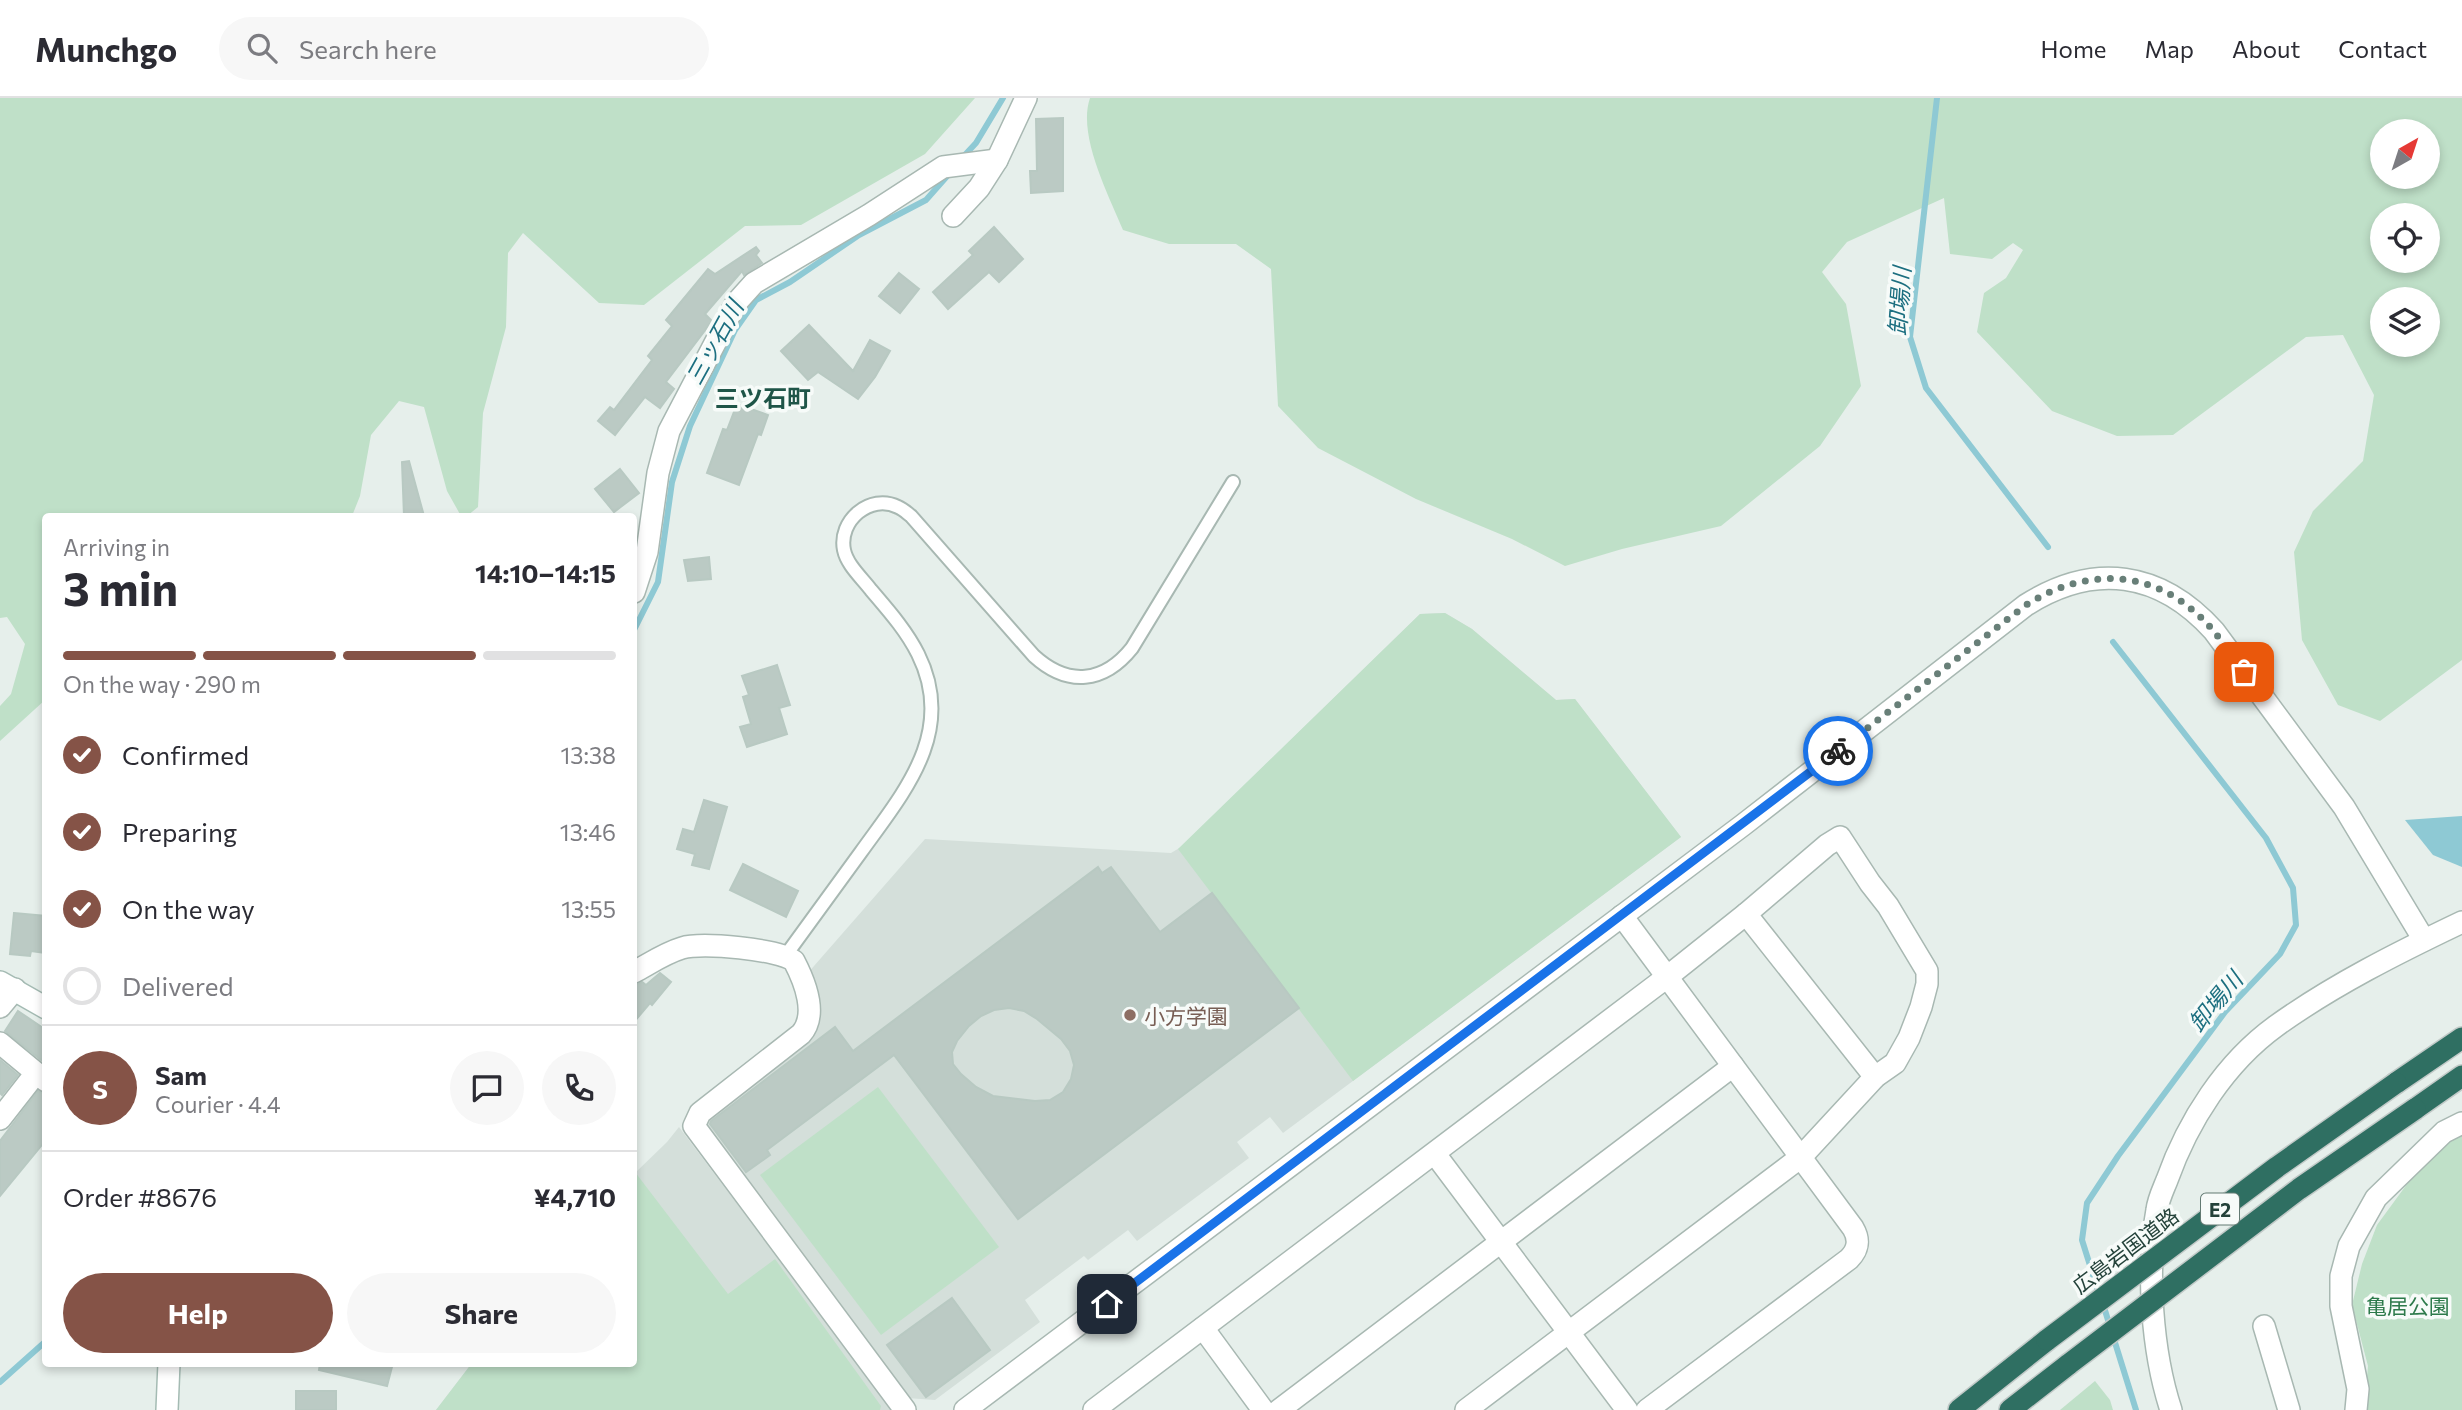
<!DOCTYPE html>
<meta charset="utf-8">
<style>
:root{--surface:#fff;--page:#f7f7f7;--text:#2b2b33;--muted:#7c7c81;--line:#e1e1e2;--accent:#855347}
body{margin:0;font-family:Commissioner,"Noto Sans JP",sans-serif;background:var(--page);color:var(--text);height:100vh;display:flex;flex-direction:column;font-size:26px;white-space:nowrap}
*{box-sizing:border-box;margin:0}
p{font-size:23px;color:var(--muted)}
.icon{flex:none;width:38px;height:38px;fill:none;stroke:currentColor;stroke-width:2;stroke-linecap:round;stroke-linejoin:round}
.map{position:relative;flex:1;overflow:hidden}
.sheet{position:absolute;left:42px;top:415px;width:595px;height:854px;display:flex;flex-direction:column;background:var(--surface);border-radius:7px;box-shadow:0 4px 10px #0003}
.sheet>*{flex:none}
.needle{width:46px;rotate:39deg}
.tools{position:absolute;left:2370px;top:21px;display:grid;gap:14px}
.tools a{display:grid;place-items:center;width:70px;height:70px;border-radius:50%;background:var(--surface);box-shadow:0 4px 10px #0003;font-size:35px}
.pin{position:absolute;display:grid;place-items:center;width:60px;height:60px;color:#fff;margin:-30px;border-radius:14px;box-shadow:0 4px 10px #0006}
.courier{position:absolute;display:grid;place-items:center;width:70px;height:70px;margin:-35px;border:5px solid #1a73e8;border-radius:50%;background:#fff;color:#222;box-shadow:0 2px 9px #0007}
.overview em{font-style:normal;font-weight:700}
.overview div{display:flex;flex-direction:column-reverse}
.overview{display:flex;align-items:center;justify-content:space-between;height:119px;padding:0 21px}
h1{font-size:46px;font-weight:700;line-height:52px}
.bar{display:grid;grid-template-columns:repeat(4,1fr);gap:10px 7px;align-content:center;height:84px;padding:0 21px}
.bar i{height:9px;border-radius:5px;background:var(--line)}
.bar .current{background:var(--accent)}
.bar p{grid-column:span 4}
.line{display:flex;align-items:center;gap:18px;padding:0 21px;border-top:2px solid var(--line)}
.line div{flex:1}
.round{display:grid;place-items:center;flex:none;width:74px;height:74px;border-radius:37px;background:var(--page)}
ol{padding:0 21px;list-style:none}
li{display:flex;align-items:center;gap:21px;height:77px}
li p{margin-inline-start:auto}
li .icon{padding:7px;border-radius:50%;background:var(--accent);color:#fff;stroke-width:4}
li:last-child{color:var(--muted)}
li i{width:38px;height:38px;border:4px solid var(--line);border-radius:50%}
.primary-button{display:flex;gap:14px;margin-top:auto;padding:14px 21px}
.primary-button a{flex:1;height:80px;border-radius:42px;background:var(--accent);color:#fff;font-size:28px;font-weight:700;line-height:80px;text-align:center}
.primary-button a+a{background:var(--page);color:var(--text)}
header{display:flex;align-items:center;gap:42px;box-sizing:border-box;height:98px;padding:0 35px;background:var(--surface);border-bottom:2px solid var(--line)}
header strong{font-size:33px}
nav{display:flex;gap:38px;margin-inline-start:auto;font-size:24px}
.search{width:490px;height:63px;background:var(--page);display:flex;align-items:center;gap:18px;box-sizing:border-box;padding:0 24px;border-radius:38px;color:var(--muted);font-size:26px}
.map>svg:first-child{display:block}
.built{fill:#d4dfda}
.green{fill:#bfe0c8;fill-rule:evenodd}
.water{fill:#8ec9d4}
.lines{fill:none;stroke-linecap:round;stroke-linejoin:round}
.stream{stroke:#8ec9d4;stroke-width:6}
.building{fill:#bbcac4;stroke:#b8c9c2;stroke-width:2;fill-rule:evenodd}
.service-casing{stroke:#a8b8b2;stroke-width:16}
.minor-casing{stroke:#a8b8b2;stroke-width:24}
.tertiary-casing{stroke:#a8b8b2;stroke-width:24}
.secondary-casing{stroke:#a4bbb3;stroke-width:24}
.motorway-casing{stroke:#c2cac8;stroke-width:24}
.service{stroke:#fff;stroke-width:12}
.minor{stroke:#fff;stroke-width:21}
.tertiary{stroke:#fff;stroke-width:21}
.secondary{stroke:#fff;stroke-width:21}
.motorway{stroke:#2f6f62;stroke-width:21}
.motorway-bridge-casing{stroke:#c2cac8;stroke-width:24;stroke-linecap:butt}
.motorway-bridge{stroke:#2f6f62;stroke-width:21}
.done{stroke:#687f78;stroke-width:7;stroke-dasharray:0 12.6}
.route{stroke:#1a73e8;stroke-width:9}
.education-dot{fill:#8d6e63;stroke:#f7fbf9;stroke-width:2.5}
.labels{text-anchor:middle;dominant-baseline:central;stroke-width:7;stroke-linejoin:round;paint-order:stroke}
.shield{fill:#f7fbf9;stroke:#637a73;stroke-width:2}
.shield-label{font-size:19px;font-weight:bold;fill:#24423a}
.education-label{font-size:21px;fill:#785e54;stroke:#f7fbf9;text-anchor:start}
.street-label{font-size:21px;fill:#24423a;stroke:#f7fbf9}
.park-label{font-size:21px;fill:#2d7a4b;stroke:#f7fbf9}
.water-label{font-size:23px;font-style:italic;fill:#1c6f80;stroke:#f7fbf9}
.quarter-label{font-size:24px;font-weight:bold;fill:#1f5548;stroke:#f7fbf9}
</style>
<header>
<strong>Munchgo</strong>
<div class="search"><svg class="icon" aria-label="search" viewBox="0 0 24 24"><circle cx="10" cy="10" r="6"/><path d="M15 15l6 6"/></svg>Search here</div>
<nav><a>Home</a><a>Map</a><a>About</a><a>Contact</a></nav>
</header>
<div class="map">
<svg width="2462" height="1312" viewBox="0 0 2462 1312">
<rect width="100%" height="100%" fill="#e6efeb"/>
<g class="built">
<polygon points="1445,515 1472,531 1556,602 1575,601 1681,739 1283,1035 1270,1019 1237,1044 1249,1060 1137,1143 1128,1132 1088,1162 1084,1158 1025,1202 1040,1224 935,1302 907,1300 705,1035 706,1018 819,925 807,876 925,741 1171,755 1181,749 1420,516"/>
<polygon points="679,1029 893,1312 436,1312 472,1265 634,1265 634,1076 667,1044"/>
</g>
<g class="green">
<polygon points="0,0 975,0 925,56 801,127 745,128 644,207 599,205 523,135 508,155 506,229 483,315 478,409 467,418 461,418 447,393 424,309 399,303 371,337 360,398 352,418 46,418 45,602 0,643 0,608 11,596 25,546 7,519 0,520"/>
<path d="M1090,0H2462V562L2380,623L2338,607L2302,542L2294,454L2313,413L2363,363L2374,297L2343,237L2306,239L2173,337L2117,338L2052,313L1977,234L1984,195L2006,180L2023,152L2013,145L1992,161L1950,156L1944,100L1847,144L1822,174L1846,206L1861,288L1820,348L1721,428L1622,451L1565,468L1512,441L1416,401L1318,350L1278,308L1271,171L1236,146H1169L1123,132C1109,98 1077,37 1090,0ZM2382,33H2427V79H2382ZM2382,117H2427V163H2382ZM2427,201V247H2382V201Z"/>
<polygon points="1445,515 1472,531 1556,602 1575,601 1681,739 1353,983 1178,751 1420,516"/>
<polygon points="878,989 999,1149 881,1237 760,1077"/>
<polygon points="2462,1034 2462,1312 2364,1312 2368,1268 2352,1207 2362,1166 2377,1127 2410,1082 2448,1042"/>
<polygon points="635,1074 728,1196 775,1161 881,1308 880,1312 436,1312 472,1265 634,1265 634,1076"/>
<polygon points="2095,1283 2110,1302 2113,1312 2060,1312"/>
</g>
<polygon class="water" points="2462,718 2462,769 2433,757 2405,722"/>
<g class="lines">
<g class="stream">
<polyline points="1937,0 1910,239 1926,290 2048,449"/>
<polyline points="963,59 976,45 1003,0"/>
<polyline points="634,532 658,484 672,384 690,328 735,232 756,202 790,184 859,137 926,102 949,76"/>
<polyline points="2099,1196 2082,1142 2087,1105 2118,1058 2225,914 2280,856 2296,827 2293,790 2266,740 2113,544"/>
<polyline points="2103,1206 2136,1312"/>
<polyline points="0,1284 46,1243"/>
</g>
</g>
<g class="building">
<polygon points="1063,20 1063,93 1031,95 1030,73 1037,73 1036,21"/>
<polygon points="994,129 1023,161 999,184 989,174 948,211 933,194 973,157 969,153"/>
<polygon points="756,149 759,153 756,157 762,165 744,177 742,173 705,216 712,223 666,284 674,291 660,310 645,299 615,337 598,323 610,309 614,312 652,262 648,258 672,228 666,222 708,171 715,176"/>
<polygon points="899,175 919,191 900,215 879,198"/>
<polygon points="809,227 853,273 870,242 890,253 875,279 858,301 818,274 808,282 781,253"/>
<polygon points="737,306 768,317 761,337 758,336 739,387 707,375 723,331 727,332"/>
<polygon points="409,363 424,418 404,418 402,364"/>
<polygon points="620,371 639,395 614,414 595,391"/>
<polygon points="709,459 711,481 688,483 684,462"/>
<polygon points="777,567 790,607 779,610 787,636 747,649 740,629 751,626 743,599 749,597 742,578"/>
<polygon points="704,702 727,709 709,771 692,767 695,756 677,751 683,731 694,734"/>
<polygon points="743,766 798,793 786,819 730,792"/>
<path d="M1098,769L1102,775L1111,769L1160,834L1212,795L1299,910L1018,1121L894,957L767,1052L770,1057L746,1074L710,1026L711,1023L835,929L853,953ZM1009,910L1024,913L1037,921L1061,941L1070,953L1074,967L1071,981L1063,994L1050,1002L1035,1003L993,998L976,989L961,976L953,966L952,954L957,943L969,928L981,918L994,912Z"/>
<polygon points="14,815 46,818 46,855 31,853 30,858 10,856"/>
<polygon points="660,875 671,884 652,907 650,905 634,924 634,887 642,884 646,887"/>
<polygon points="18,913 46,932 46,966 5,933"/>
<polygon points="0,962 18,977 2,997 0,995"/>
<polygon points="38,993 46,996 46,1042 0,1098 0,1043"/>
<polygon points="952,1200 990,1252 926,1299 887,1247"/>
<polygon points="320,1265 393,1265 387,1288 319,1272"/>
<rect x="296" y="1293" width="40" height="19"/>
</g>
<g class="lines">
<defs>
<path id="service" d="M786,857C811,823 836,788 861,754C904,694 957,634 918,556C906,532 888,512 871,492C862,480 847,467 844,452C838,423 870,395 898,409C903,411 907,415 911,418L1034,558C1068,589 1104,585 1132,550L1233,384"/>
<g id="minor">
<polyline points="953,118 979,90 997,62 1026,0"/>
<polyline points="634,494 647,454 658,375 669,333 736,205 754,185 869,117 943,69 997,62"/>
<polyline points="1746,816 1875,979"/>
<path d="M1622,818L1853,1130C1860,1142 1858,1152 1849,1161L1647,1312"/>
<path d="M634,874C649,866 665,855 682,850C701,844 779,851 794,863C805,884 818,917 801,936L700,1015L694,1028L905,1312"/>
<polyline points="0,909 15,891"/>
<polyline points="0,945 46,983"/>
<polyline points="0,1021 36,975"/>
<polyline points="1435,1056 1627,1312"/>
<polyline points="2264,1228 2289,1312"/>
<polyline points="1203,1230 1263,1312"/>
<polyline points="1094,1312 1667,879 1746,816 1827,747 1840,739 1870,785 1888,808 1927,873 1927,886 1921,909 1909,940 1895,965 1875,979 1801,1059 1466,1312"/>
<polyline points="1279,1312 1733,968"/>
<polyline points="2356,1312 2358,1291 2341,1208 2341,1178 2349,1148 2376,1100 2444,1034 2462,1025"/>
</g>
<g id="tertiary">
<path d="M965,1312L1743,727L2026,507C2094,464 2160,473 2214,533L2344,709L2424,842"/>
<path d="M2171,1312C2152,1254 2146,1172 2157,1112C2158,1102 2163,1092 2167,1082C2188,1023 2225,965 2276,928C2333,887 2399,854 2462,824"/>
</g>
<g id="secondary">
<polyline points="0,884 46,910"/>
<polyline points="167,1312 169,1265"/>
</g>
<g id="motorway">
<polyline points="2396,985 2462,940"/>
<polyline points="2415,1011 2462,978"/>
<polyline points="1959,1312 2047,1242"/>
<polyline points="2010,1312 2069,1266"/>
</g>
</defs>
<use href="#service" class="service-casing"/>
<use href="#minor" class="minor-casing"/>
<use href="#tertiary" class="tertiary-casing"/>
<use href="#secondary" class="secondary-casing"/>
<use href="#motorway" class="motorway-casing"/>
<use href="#service" class="service"/>
<use href="#minor" class="minor"/>
<use href="#tertiary" class="tertiary"/>
<use href="#secondary" class="secondary"/>
<use href="#motorway" class="motorway"/>
<defs>
<g id="motorway-bridge">
<polyline points="2047,1242 2277,1069 2396,985"/>
<polyline points="2069,1266 2299,1091 2415,1011"/>
</g>
</defs>
<use href="#motorway-bridge" class="motorway-bridge-casing"/>
<use href="#motorway-bridge" class="motorway-bridge"/>
</g>
<g class="lines">
<path class="done" d="M1838,653L2026,507C2081,472 2145,469 2196,515C2215,531 2229,554 2244,574"/>
<polyline class="route" points="1107,1206 1838,653"/>
</g>
<circle class="education-dot" cx="1130" cy="917" r="7"/>
<g class="labels">
<rect class="shield" x="2201" y="1095.5" width="38" height="31" rx="5"/>
<g class="shield-label">
<text x="2220" y="1111">E2</text>
</g>
<g class="education-label">
<text x="1144" y="917">小方学園</text>
</g>
<g class="street-label">
<text transform="translate(2125 1152) rotate(-37)">広島岩国道路</text>
</g>
<g class="park-label">
<text x="2408" y="1207">亀居公園</text>
</g>
<g class="water-label">
<text transform="translate(1899 203) rotate(-86)">卸場川</text>
<text transform="translate(714 244) rotate(-61)">三ッ石川</text>
<text transform="translate(2215 903) rotate(-50)">卸場川</text>
</g>
<g class="quarter-label">
<text x="763" y="299">三ツ石町</text>
</g>
</g>
</svg>
<div class="tools">
<a><svg class="needle" viewBox="-14 -14 28 28"><path d="M0-13l5 13h-10z" fill="#e53935"/><path d="M0 13l5-13h-10z" fill="#7c7c81"/></svg></a>
<a><svg class="icon" aria-label="locate" viewBox="0 0 24 24"><circle cx="12" cy="12" r="6"/><path d="M12 2v4M12 18v4M2 12h4M18 12h4"/></svg></a>
<a><svg class="icon" aria-label="layers" viewBox="0 0 24 24"><path d="M12 4l9 5-9 5-9-5zM3 14l9 5 9-5"/></svg></a>
</div>
<div class="pin" style="left:2244px;top:574px;background:#ea580c"><svg class="icon" aria-label="bag" viewBox="0 0 24 24"><path d="M5 8h14l-1 12H6zM9 8a3 3 0 0 1 6 0"/></svg></div>
<div class="pin" style="left:1107px;top:1206px;background:#1f2937"><svg class="icon" aria-label="home" viewBox="0 0 24 24"><path d="M3 11l9-7 9 7M6 9v11h12V9"/></svg></div>
<div class="courier" style="left:1838px;top:653px"><svg class="icon" aria-label="bike" viewBox="0 0 24 24"><circle cx="6" cy="16" r="4"/><circle cx="18" cy="16" r="4"/><path d="M6 16l4-8h5l3 8M10 8l3 8H6M13 5h3"/></svg></div>
<section class="sheet">
<div class="overview"><div><h1>3 min</h1><p>Arriving in</p></div><em>14:10–14:15</em></div>
<div class="bar"><i class="current"></i><i class="current"></i><i class="current"></i><i></i><p>On the way · 290 m</p></div>
<ol>
<li><svg class="icon" aria-label="check" viewBox="0 0 24 24"><path d="M5 12l5 5 9-10"/></svg>Confirmed<p>13:38</p></li>
<li><svg class="icon" aria-label="check" viewBox="0 0 24 24"><path d="M5 12l5 5 9-10"/></svg>Preparing<p>13:46</p></li>
<li><svg class="icon" aria-label="check" viewBox="0 0 24 24"><path d="M5 12l5 5 9-10"/></svg>On the way<p>13:55</p></li>
<li><i></i>Delivered</li>
</ol>
<div class="line" style="height:126px"><b class="round" style="background:var(--accent);color:#fff">S</b><div><b>Sam</b><p>Courier · 4.4</p></div><a class="round"><svg class="icon" aria-label="chat" viewBox="0 0 24 24"><path d="M4 5h16v11H9l-5 4z"/></svg></a><a class="round"><svg class="icon" aria-label="phone" viewBox="0 0 24 24"><path d="M5 4h4l2 5-3 2q2 4 5 5l2-3 5 2v4C11 20 4 13 5 4z"/></svg></a></div>
<div class="line" style="height:91px"><div>Order #8676</div><b>¥4,710</b></div>
<div class="primary-button"><a>Help</a><a>Share</a></div>
</section>
</div>
